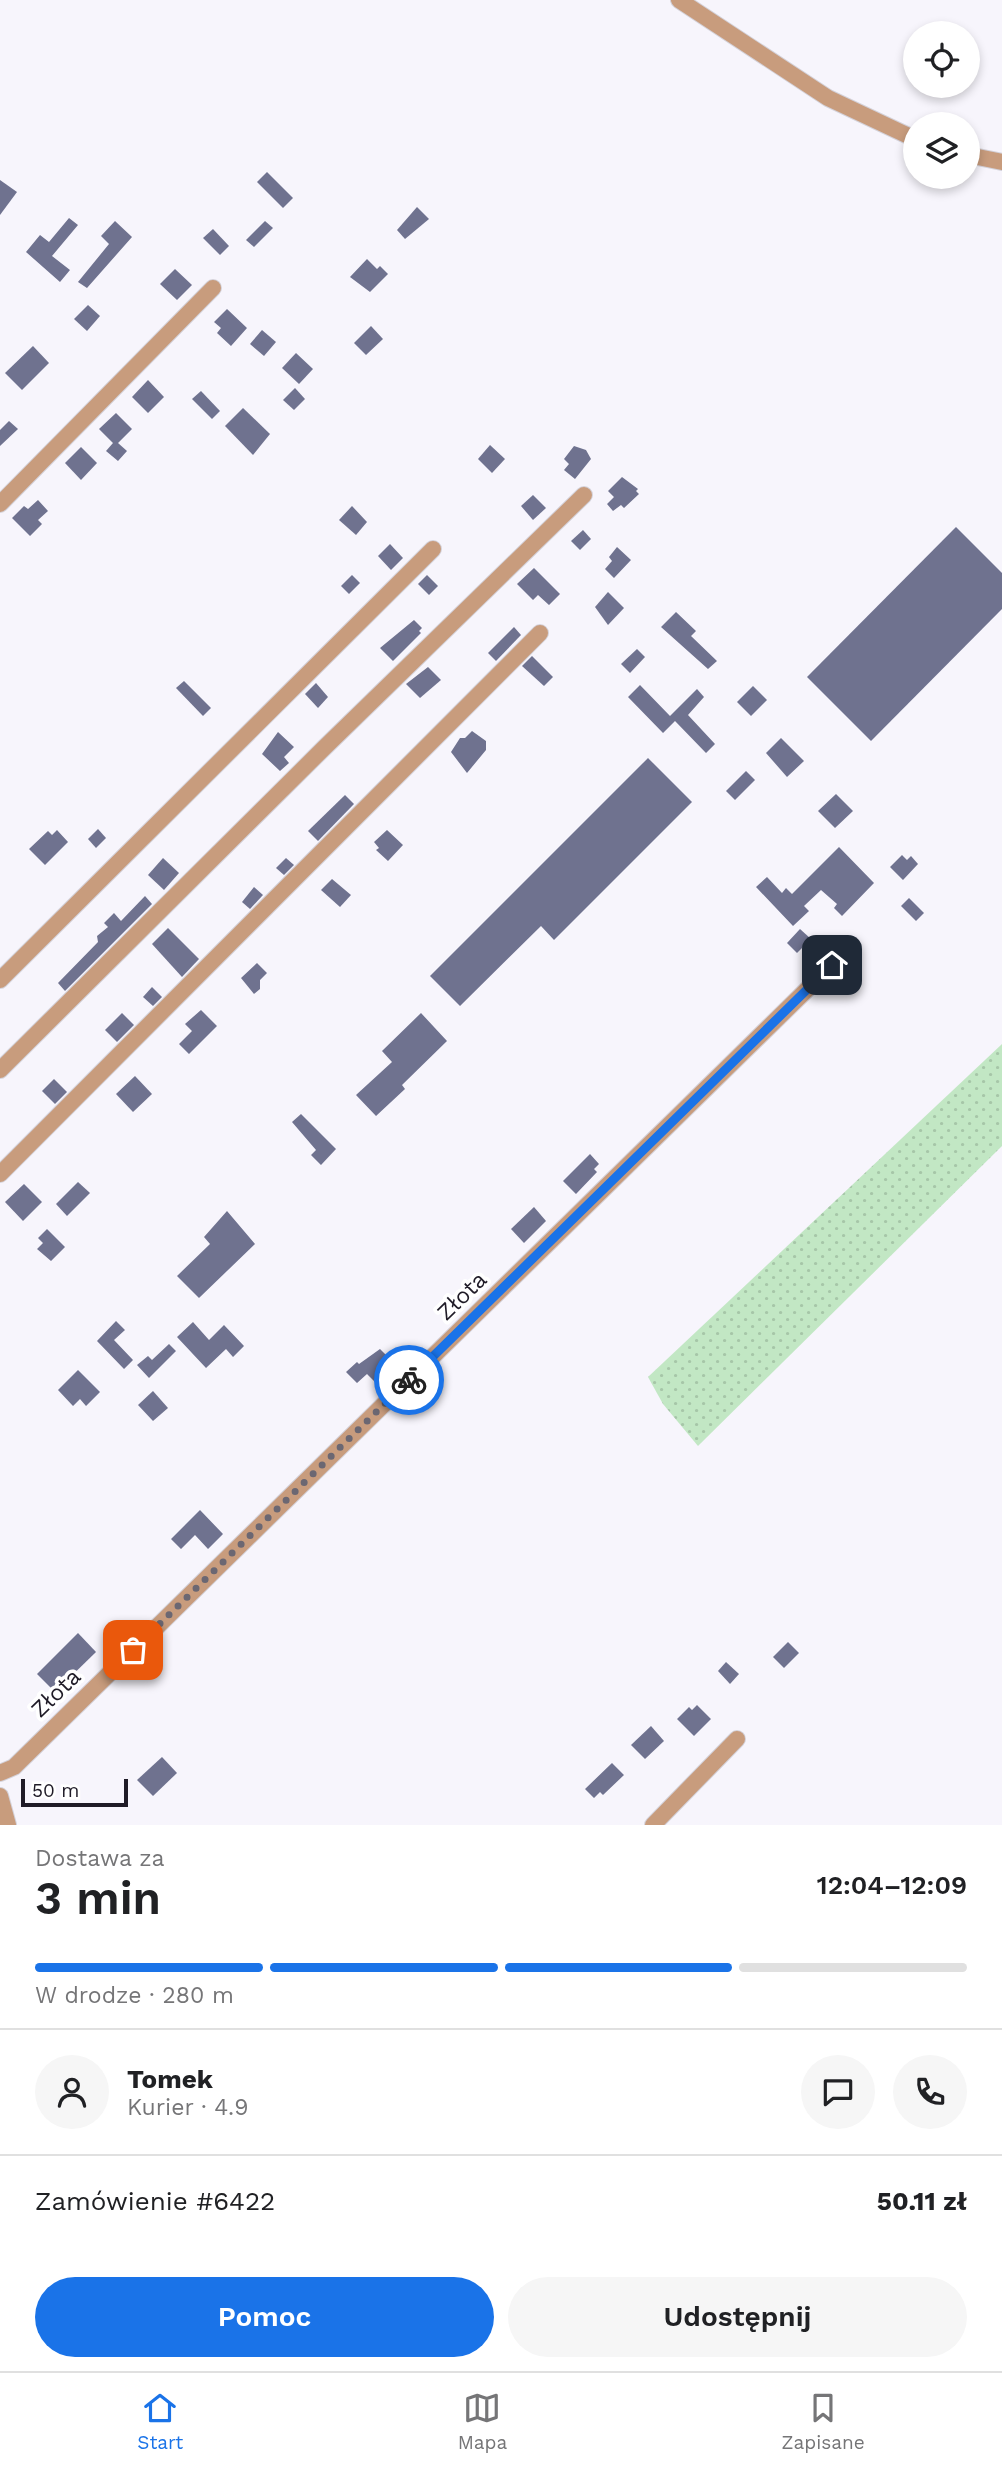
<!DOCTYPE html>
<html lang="pl">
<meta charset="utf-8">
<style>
:root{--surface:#fff;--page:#f6f6f6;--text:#202124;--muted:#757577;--line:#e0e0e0;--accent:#1a73e8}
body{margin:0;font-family:"Work Sans",sans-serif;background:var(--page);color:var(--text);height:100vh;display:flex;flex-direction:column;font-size:26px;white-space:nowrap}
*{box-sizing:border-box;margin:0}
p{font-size:23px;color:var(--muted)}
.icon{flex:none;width:38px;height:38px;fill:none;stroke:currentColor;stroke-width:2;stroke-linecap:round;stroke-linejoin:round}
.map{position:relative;height:1825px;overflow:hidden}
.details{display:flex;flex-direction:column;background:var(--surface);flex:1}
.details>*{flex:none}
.controls{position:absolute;left:903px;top:21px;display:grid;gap:14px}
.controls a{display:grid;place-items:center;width:77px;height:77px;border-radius:50%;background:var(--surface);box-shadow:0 4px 10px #0003;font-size:35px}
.scale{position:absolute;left:21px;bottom:18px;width:107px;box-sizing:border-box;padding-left:7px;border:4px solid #1f1b27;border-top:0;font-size:19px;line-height:24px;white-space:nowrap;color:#1f1b27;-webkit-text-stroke:5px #fff;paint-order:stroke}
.pin{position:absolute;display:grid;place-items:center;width:60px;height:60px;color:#fff;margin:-30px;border-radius:14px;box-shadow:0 4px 10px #0006}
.courier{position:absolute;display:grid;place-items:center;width:70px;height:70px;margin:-35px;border:5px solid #1a73e8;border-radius:50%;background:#fff;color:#222;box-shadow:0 2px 9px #0007}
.headline em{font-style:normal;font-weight:600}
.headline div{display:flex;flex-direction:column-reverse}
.headline{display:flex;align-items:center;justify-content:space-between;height:119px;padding:0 35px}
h1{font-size:46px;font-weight:600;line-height:52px}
.bar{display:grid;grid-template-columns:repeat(4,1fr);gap:10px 7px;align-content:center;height:84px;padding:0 35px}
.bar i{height:9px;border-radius:5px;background:var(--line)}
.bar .current{background:var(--accent)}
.bar p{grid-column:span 4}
.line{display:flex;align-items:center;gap:18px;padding:0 35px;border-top:2px solid var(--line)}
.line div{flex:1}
.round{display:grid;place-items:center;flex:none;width:74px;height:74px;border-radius:37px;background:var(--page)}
.button{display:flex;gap:14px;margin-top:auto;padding:14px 35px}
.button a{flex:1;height:80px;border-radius:42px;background:var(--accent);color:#fff;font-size:28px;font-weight:600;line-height:80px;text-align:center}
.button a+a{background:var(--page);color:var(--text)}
.dock{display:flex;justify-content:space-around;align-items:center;height:98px;border-top:2px solid var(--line);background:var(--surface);font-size:19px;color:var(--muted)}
.dock a{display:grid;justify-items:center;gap:4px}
.dock .current{color:var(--accent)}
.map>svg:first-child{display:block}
.grass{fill:url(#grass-dots)}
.building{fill:#6f728f}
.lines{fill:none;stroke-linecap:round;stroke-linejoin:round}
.street-casing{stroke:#d4d2da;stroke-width:18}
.street{stroke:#c89c7d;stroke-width:16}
.done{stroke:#6b6772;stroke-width:7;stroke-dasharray:0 12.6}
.route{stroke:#1a73e8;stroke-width:9}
.labels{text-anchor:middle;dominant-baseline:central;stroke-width:7;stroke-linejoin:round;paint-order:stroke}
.street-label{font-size:23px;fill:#1f1b27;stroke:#fff}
</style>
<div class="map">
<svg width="1002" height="1825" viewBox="0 0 1002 1825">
<defs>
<pattern id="grass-dots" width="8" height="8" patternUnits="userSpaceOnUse" patternTransform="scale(1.75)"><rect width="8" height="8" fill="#c2e7c4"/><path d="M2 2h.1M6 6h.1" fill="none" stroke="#a6c6a8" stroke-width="1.8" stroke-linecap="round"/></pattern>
</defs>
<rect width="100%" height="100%" fill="#f7f5fc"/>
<polygon class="grass" points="1002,1044 1002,1146 698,1446 663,1404 648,1377"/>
<g class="building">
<polygon points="267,172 293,198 283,208 257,182"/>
<polygon points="0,180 17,192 0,215"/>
<polygon points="417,207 429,219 405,239 397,230"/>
<polygon points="69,218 78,225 52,256 70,270 60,282 26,252 40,235 49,242"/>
<polygon points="115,221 132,237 87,288 78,282 109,244 101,236"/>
<polygon points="265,221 273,228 254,247 246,240"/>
<polygon points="213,229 229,246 220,255 203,238"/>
<polygon points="367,259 377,269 380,266 388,274 370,292 350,277"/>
<polygon points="175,269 192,285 177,300 160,284"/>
<polygon points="88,305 100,316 87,331 74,319"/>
<polygon points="227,309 247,328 231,346 217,333 221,328 214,322"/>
<polygon points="371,326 383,339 366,355 354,343"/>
<polygon points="262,330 276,342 264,356 250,344"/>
<polygon points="33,346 49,363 22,390 5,373"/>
<polygon points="296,353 313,369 299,384 282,368"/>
<polygon points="148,380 164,397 148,413 132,397"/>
<polygon points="295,388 305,399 294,410 283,400"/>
<polygon points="201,391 220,411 212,419 192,399"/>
<polygon points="243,408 270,434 253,455 225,426"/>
<polygon points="116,413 132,429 118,443 127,451 118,461 106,451 113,443 99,429"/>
<polygon points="9,421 18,429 0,446 0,430"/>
<polygon points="490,445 505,459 492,473 478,459"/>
<polygon points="574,446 586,450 591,459 575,479 564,470 569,464 564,459"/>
<polygon points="81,447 97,463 81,480 65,463"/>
<polygon points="622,477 638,489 636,491 639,494 624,508 621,505 613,511 607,504 614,497 608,491"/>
<polygon points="533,495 546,508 533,520 521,506"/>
<polygon points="38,500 48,511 38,520 42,524 30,536 12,518 24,506 28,509"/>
<polygon points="352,506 367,522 356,535 339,520"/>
<polygon points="956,527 1002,573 1002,609 871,741 807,677"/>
<polygon points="583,530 591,539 580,550 571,541"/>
<polygon points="390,544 403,558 391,570 378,556"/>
<polygon points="617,547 631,560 614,578 605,569 612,561 609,557"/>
<polygon points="534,568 560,594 549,605 538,595 533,600 517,584"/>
<polygon points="352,575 360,583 349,594 341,586"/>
<polygon points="427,575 438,586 429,595 418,584"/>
<polygon points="608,592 624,608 608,625 595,607"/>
<polygon points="676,612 696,631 691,636 717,661 708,669 661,627"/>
<polygon points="414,620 422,628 419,631 421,633 393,661 380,648"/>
<polygon points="514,627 521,635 496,661 488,653"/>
<polygon points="637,649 645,657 630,673 621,664"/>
<polygon points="532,656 553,677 544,686 522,666"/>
<polygon points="428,667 441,680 420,698 406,684"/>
<polygon points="184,681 211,708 203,716 176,688"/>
<polygon points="316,683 328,697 318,708 305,694"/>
<polygon points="640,685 670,716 697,689 704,697 688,715 715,744 706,753 675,721 663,733 628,697"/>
<polygon points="753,686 767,700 751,716 737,702"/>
<polygon points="472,731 486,741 486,750 467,773 451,752 460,738 465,738"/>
<polygon points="278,732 294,747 284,757 289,763 280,771 262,754"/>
<polygon points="781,738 804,761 787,777 766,753"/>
<polygon points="648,758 692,802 554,940 541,926 460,1006 430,976"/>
<polygon points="746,771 755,780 735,800 726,791"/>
<polygon points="836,794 853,811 835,828 818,811"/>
<polygon points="345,795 354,804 318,841 308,831"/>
<polygon points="98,829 106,838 96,848 88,839"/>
<polygon points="57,830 68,842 45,865 29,849 48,831 52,835"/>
<polygon points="387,830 403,845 388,861 376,850 379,848 374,842"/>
<polygon points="839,847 874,883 842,916 834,908 837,904 821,890 804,906 809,911 793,926 756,887 767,877 782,893 786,888 792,894"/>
<polygon points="902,855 907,860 911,856 918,864 903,880 890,867"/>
<polygon points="163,858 179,873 164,890 148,875"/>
<polygon points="286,858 294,865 284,875 276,868"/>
<polygon points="332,879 351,895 340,907 321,890"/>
<polygon points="254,887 263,895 250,909 242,902"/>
<polygon points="145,896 152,904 65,991 58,983 98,942 97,936 108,927 104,923 114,913 121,921"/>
<polygon points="909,898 924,913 916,921 901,906"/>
<polygon points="168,928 199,959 182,977 152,944"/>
<polygon points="800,929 811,939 797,953 787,943"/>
<polygon points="257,963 267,973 260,980 260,989 254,994 241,978"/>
<polygon points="152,987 162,997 153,1006 143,997"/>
<polygon points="201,1010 217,1026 189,1054 179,1044 192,1031 185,1024"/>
<polygon points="122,1013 134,1025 117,1042 105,1030"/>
<polygon points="421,1013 447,1041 402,1085 405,1089 376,1116 356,1095 392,1062 382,1051"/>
<polygon points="135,1076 152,1094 133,1112 116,1094"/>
<polygon points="54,1079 67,1092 55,1104 42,1091"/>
<polygon points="301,1114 336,1149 321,1165 311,1155 316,1150 292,1122"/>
<polygon points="590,1154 599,1164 594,1169 597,1172 576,1194 563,1181"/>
<polygon points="78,1182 90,1193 67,1216 56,1204"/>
<polygon points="24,1184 42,1202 23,1221 5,1202"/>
<polygon points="534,1207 546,1221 524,1243 511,1229"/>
<polygon points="227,1211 255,1244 199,1298 177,1276 210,1244 204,1237"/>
<polygon points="47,1229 65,1247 51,1261 37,1249 43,1243 38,1238"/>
<polygon points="116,1321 125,1330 114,1340 133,1360 124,1369 97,1341"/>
<polygon points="193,1322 209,1340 224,1325 244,1346 233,1357 226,1349 206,1368 177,1337"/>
<polygon points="169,1344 176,1351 149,1378 137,1365 148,1356 152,1360"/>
<polygon points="380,1349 396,1365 377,1384 367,1374 357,1383 346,1372 357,1362 359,1364"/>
<polygon points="78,1370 100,1392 86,1406 80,1399 73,1406 58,1390"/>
<polygon points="153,1391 168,1408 153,1421 138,1405"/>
<polygon points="200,1510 223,1534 208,1549 195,1535 181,1549 171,1539"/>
<polygon points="78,1633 96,1652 55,1692 37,1674"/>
<polygon points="788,1642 799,1653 784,1668 773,1657"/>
<polygon points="726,1662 739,1674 730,1684 718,1671"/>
<polygon points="697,1705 711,1719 694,1736 677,1719 689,1707 692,1710"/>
<polygon points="651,1726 664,1741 645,1759 631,1745"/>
<polygon points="162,1757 177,1773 153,1796 137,1780"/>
<polygon points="612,1763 624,1775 603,1795 600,1792 594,1798 585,1789"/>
</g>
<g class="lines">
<defs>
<g id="street">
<polyline points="679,0 828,98 915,139"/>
<polyline points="968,155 1002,162"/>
<polyline points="0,504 213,288"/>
<polyline points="0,980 433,549"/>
<polyline points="0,1070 324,748 584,495"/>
<polyline points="0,1174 540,633"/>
<polyline points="0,1773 14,1767 832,965"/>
<polyline points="0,1796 8,1825"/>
<polyline points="653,1825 737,1739"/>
</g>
</defs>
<use href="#street" class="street-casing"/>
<use href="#street" class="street"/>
</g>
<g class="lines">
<polyline class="done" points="133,1650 409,1380"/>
<polyline class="route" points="409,1380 832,965"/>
</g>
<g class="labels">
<g class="street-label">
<text transform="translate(462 1296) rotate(-44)">Złota</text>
<text transform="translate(56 1693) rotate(-44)">Złota</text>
</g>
</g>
</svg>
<div class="controls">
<a><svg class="icon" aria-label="locate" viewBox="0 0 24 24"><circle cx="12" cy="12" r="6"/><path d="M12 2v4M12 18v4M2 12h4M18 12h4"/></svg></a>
<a><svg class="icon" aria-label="layers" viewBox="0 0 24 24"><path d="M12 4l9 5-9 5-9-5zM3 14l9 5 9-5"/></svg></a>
</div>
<div class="scale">50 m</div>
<div class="pin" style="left:133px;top:1650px;background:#ea580c"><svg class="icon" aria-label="bag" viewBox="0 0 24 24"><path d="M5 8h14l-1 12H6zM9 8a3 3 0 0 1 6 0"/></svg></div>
<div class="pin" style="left:832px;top:965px;background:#1f2937"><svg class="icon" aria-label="home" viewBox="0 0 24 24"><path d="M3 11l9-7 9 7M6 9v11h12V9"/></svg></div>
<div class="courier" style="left:409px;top:1380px"><svg class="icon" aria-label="bike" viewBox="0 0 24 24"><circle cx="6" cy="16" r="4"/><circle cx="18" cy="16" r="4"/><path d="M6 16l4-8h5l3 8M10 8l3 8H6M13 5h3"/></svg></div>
</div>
<section class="details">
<div class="headline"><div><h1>3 min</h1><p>Dostawa za</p></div><em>12:04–12:09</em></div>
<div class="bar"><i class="current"></i><i class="current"></i><i class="current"></i><i></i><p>W drodze · 280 m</p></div>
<div class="line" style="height:126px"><a class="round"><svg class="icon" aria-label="person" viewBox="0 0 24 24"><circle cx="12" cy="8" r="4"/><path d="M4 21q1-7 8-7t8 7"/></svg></a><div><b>Tomek</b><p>Kurier · 4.9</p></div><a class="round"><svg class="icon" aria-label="chat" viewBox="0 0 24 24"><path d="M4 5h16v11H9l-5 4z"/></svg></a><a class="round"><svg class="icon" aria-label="phone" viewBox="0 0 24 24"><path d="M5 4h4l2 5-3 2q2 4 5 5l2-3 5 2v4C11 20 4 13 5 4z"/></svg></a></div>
<div class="line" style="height:91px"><div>Zamówienie #6422</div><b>50.11 zł</b></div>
<div class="button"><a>Pomoc</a><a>Udostępnij</a></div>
</section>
<nav class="dock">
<a class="current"><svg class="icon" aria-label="home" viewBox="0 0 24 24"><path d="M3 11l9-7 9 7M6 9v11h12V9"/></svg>Start</a>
<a><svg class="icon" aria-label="map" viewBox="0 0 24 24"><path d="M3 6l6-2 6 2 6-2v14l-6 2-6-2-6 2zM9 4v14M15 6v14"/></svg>Mapa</a>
<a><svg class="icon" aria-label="saved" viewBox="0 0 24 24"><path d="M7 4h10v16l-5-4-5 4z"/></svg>Zapisane</a>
</nav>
